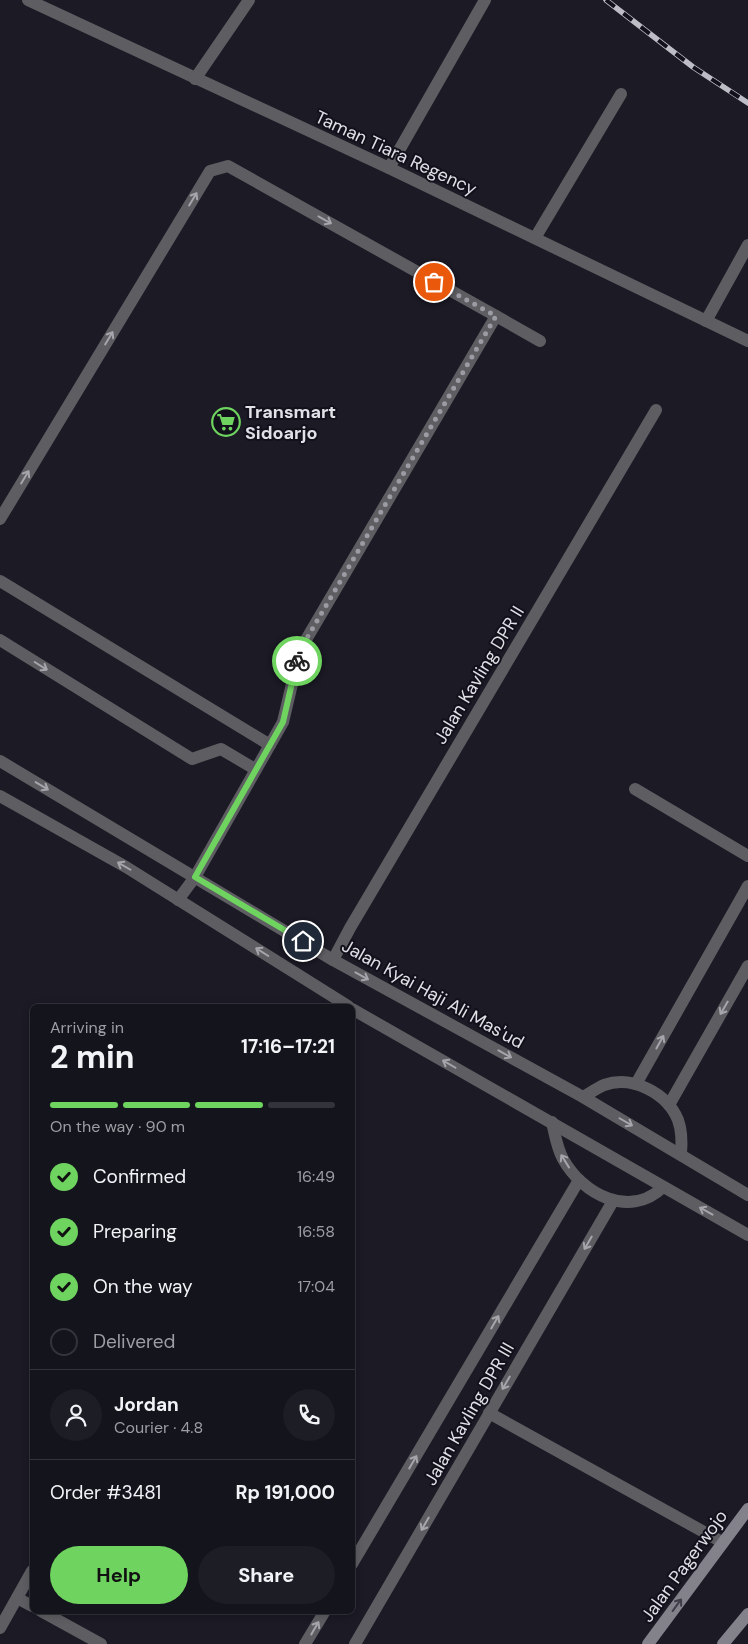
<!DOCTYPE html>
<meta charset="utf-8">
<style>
:root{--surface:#14141c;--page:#1d1d25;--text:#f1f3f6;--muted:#9d9ea3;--line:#33333b;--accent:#6fd35f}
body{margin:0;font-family:"DM Sans",sans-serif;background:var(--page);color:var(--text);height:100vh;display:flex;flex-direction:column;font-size:19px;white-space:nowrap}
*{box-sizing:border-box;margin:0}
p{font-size:16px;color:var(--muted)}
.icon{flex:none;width:28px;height:28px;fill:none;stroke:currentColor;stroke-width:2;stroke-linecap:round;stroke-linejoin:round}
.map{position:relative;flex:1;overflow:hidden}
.panel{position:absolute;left:30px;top:1004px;width:325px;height:610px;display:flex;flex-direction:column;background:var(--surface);border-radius:8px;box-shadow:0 2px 8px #0003,0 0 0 1px var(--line)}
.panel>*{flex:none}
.pin{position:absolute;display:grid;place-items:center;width:42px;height:42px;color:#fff;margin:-21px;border:2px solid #fff;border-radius:50%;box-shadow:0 1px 5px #0007}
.courier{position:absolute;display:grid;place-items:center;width:50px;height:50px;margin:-25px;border:4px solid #6fd35f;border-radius:50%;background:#fff;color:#222;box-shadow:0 1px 6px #0007}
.overview em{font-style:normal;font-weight:700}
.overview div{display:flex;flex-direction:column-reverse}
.overview{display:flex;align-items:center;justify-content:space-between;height:85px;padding:0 20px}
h1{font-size:32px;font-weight:700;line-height:38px}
.bar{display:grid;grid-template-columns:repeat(4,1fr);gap:8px 5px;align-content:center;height:60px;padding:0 20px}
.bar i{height:6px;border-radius:4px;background:var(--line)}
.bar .current{background:var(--accent)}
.bar p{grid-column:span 4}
.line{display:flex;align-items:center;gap:12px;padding:0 20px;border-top:1px solid var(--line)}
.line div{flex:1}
.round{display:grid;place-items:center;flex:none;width:52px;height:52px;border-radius:26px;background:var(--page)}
ol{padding:0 20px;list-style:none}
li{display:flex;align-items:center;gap:15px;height:55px}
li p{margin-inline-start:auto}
li .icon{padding:5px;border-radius:50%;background:var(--accent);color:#111;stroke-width:4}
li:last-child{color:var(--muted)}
li i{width:28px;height:28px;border:2px solid var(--line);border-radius:50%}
.primary-button{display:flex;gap:10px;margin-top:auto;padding:10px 20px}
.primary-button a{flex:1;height:58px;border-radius:30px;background:var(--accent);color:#111;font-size:20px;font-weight:700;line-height:58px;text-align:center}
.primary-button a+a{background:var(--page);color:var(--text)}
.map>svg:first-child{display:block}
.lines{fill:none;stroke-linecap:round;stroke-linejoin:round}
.service{stroke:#5d5d62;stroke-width:12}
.minor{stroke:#5d5d62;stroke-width:12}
.tertiary{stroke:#5d5d62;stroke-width:12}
.secondary{stroke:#83828b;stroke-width:12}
.rail-casing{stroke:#bdbdc5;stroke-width:5.5}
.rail{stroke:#12111b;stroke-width:4;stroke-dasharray:11;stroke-linecap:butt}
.oneway{stroke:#a5a5ab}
.oneway2{stroke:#3f3e48}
.done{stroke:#9b9ba3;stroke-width:5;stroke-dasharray:0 9}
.route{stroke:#6fd35f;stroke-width:6}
.labels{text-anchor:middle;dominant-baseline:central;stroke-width:4;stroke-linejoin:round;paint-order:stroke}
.street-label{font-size:18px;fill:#e0e0e7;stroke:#12111b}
.poi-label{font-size:18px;font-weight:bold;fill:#e0e0e7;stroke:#12111b;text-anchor:start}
</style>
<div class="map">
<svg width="748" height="1644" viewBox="0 0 748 1644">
<rect width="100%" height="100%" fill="#1b1a25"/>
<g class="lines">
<g class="service">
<polyline points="496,316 540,341"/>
<polyline points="0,519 210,171 228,166 496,316 300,650 283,722 195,877 178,900"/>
<polyline points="0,581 270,745"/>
<polyline points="0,640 192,759 221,749 255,769"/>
<polyline points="635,789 748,856"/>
</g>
<g class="minor">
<polyline points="28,0 389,168 748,341"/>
<polyline points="195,79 249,0"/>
<polyline points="389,168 485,0"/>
<polyline points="535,238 621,94"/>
<polyline points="706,321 748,245"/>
<polyline points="333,960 350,928 656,410"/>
<polyline points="636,1084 748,886"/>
<path d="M583,1097C590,1093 597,1088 604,1085C632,1075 667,1093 678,1120C682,1131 682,1143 681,1154"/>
<polyline points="669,1105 748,966"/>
<path d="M552,1122C555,1135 557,1148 563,1159C583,1195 630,1219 663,1187"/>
<polyline points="489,1413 722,1542"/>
<polyline points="352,1564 579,1180"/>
<polyline points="17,1598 32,1606"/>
<polyline points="41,1611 101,1644"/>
<polyline points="0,1628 32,1571"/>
<polyline points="305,1644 325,1611"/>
<polyline points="355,1644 613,1201"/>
</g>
<g class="tertiary">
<polyline points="0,761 333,960 583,1097 748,1195"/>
<polyline points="0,796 126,867 348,1006"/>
<polyline points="352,1009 748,1235"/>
</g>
<g class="secondary">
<polyline points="648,1644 748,1509"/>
<polyline points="723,1644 748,1614"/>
</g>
<defs>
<polyline id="rail" points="606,0 693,67 748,103"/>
</defs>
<use href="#rail" class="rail-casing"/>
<use href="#rail" class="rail"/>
</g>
<defs><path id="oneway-shaft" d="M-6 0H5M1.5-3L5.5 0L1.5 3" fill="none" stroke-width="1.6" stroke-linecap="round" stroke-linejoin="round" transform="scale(1.25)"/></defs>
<g class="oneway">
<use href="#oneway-shaft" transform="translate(193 199) rotate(-59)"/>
<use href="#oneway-shaft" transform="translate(325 220) rotate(29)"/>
<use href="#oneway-shaft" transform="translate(109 338) rotate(-59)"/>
<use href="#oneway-shaft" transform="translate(25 477) rotate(-59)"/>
<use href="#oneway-shaft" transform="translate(41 666) rotate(32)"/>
<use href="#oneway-shaft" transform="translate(42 786) rotate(31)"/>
<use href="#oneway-shaft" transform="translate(124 866) rotate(-150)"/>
<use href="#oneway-shaft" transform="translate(262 952) rotate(-148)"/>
<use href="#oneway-shaft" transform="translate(362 976) rotate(29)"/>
<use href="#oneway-shaft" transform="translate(724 1008) rotate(120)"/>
<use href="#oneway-shaft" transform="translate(660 1042) rotate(-61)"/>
<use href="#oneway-shaft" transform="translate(505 1054) rotate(29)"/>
<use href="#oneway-shaft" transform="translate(449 1064) rotate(-150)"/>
<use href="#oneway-shaft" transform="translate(626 1122) rotate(30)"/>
<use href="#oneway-shaft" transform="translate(565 1161) rotate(-122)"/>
<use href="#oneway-shaft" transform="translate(706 1211) rotate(-151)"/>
<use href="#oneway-shaft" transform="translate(588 1243) rotate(120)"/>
<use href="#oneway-shaft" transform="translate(495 1322) rotate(-60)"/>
<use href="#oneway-shaft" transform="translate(506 1383) rotate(120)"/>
<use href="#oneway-shaft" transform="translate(413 1462) rotate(-60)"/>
<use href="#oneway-shaft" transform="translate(425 1524) rotate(120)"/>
<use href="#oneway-shaft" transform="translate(315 1628) rotate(-60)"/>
</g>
<use class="oneway2" href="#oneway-shaft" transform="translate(677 1605) rotate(-54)"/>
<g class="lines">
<polyline class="done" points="297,661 300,650 496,316 434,282"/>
<polyline class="route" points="297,661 283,722 195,877 303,941"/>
</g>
<defs>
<symbol id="supermarket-ring" viewBox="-11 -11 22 22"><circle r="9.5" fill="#12111b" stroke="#6fd35f" stroke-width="1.5"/><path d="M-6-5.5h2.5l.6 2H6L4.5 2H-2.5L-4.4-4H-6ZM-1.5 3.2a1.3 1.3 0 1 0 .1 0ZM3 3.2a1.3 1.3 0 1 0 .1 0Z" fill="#6fd35f"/></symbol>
</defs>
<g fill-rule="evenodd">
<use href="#supermarket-ring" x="210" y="406" width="32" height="32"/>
</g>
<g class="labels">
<g class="street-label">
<text transform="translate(396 153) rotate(25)">Taman Tiara Regency</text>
<text transform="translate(479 675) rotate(-59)">Jalan Kavling DPR II</text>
<text transform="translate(433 994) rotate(29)">Jalan Kyai Haji Ali Mas'ud</text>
<text transform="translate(469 1414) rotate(-60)">Jalan Kavling DPR III</text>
<text transform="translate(684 1566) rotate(-54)">Jalan Pagerwojo</text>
</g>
<g class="poi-label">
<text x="245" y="412">Transmart<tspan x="245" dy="21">Sidoarjo</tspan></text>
</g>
</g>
</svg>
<div class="pin" style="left:434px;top:282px;background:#ea580c"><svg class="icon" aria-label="bag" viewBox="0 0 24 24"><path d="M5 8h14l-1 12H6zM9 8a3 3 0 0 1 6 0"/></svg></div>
<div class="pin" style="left:303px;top:941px;background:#1f2937"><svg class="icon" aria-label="home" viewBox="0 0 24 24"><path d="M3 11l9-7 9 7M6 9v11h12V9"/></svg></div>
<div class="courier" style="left:297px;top:661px"><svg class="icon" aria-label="bike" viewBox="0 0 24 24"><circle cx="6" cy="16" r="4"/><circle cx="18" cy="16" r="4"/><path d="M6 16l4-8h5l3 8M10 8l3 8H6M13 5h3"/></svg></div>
<section class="panel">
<div class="overview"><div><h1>2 min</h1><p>Arriving in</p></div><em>17:16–17:21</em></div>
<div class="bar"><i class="current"></i><i class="current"></i><i class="current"></i><i></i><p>On the way · 90 m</p></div>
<ol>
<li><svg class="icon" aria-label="check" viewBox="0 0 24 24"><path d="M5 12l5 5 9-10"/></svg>Confirmed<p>16:49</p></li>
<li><svg class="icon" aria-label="check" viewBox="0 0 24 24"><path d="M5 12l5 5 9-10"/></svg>Preparing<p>16:58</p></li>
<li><svg class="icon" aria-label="check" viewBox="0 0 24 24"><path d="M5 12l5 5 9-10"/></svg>On the way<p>17:04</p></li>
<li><i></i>Delivered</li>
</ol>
<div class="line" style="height:90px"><a class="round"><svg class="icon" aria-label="person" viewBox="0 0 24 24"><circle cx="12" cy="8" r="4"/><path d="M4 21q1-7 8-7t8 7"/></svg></a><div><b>Jordan</b><p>Courier · 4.8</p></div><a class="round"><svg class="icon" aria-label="phone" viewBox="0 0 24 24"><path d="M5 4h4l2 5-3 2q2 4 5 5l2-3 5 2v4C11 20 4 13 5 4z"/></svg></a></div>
<div class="line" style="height:65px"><div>Order #3481</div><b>Rp 191,000</b></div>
<div class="primary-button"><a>Help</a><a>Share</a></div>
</section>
</div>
